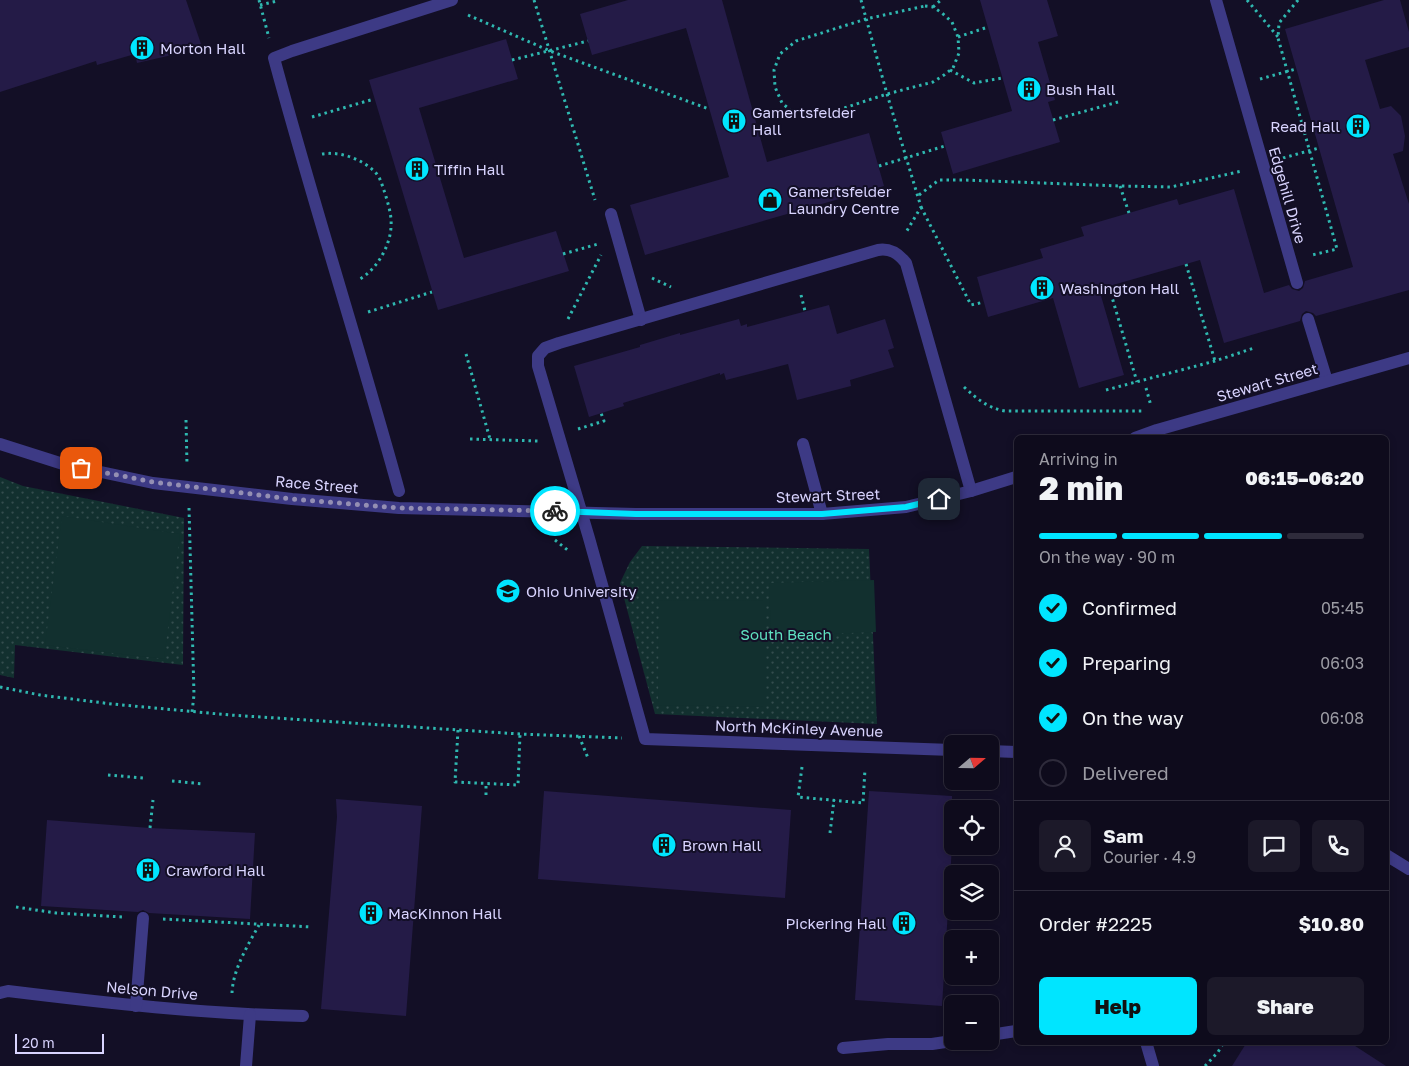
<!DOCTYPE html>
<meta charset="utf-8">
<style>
:root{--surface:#0e0b1c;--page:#1c1929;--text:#f1f3f6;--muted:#9b9ba3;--line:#2e2b3b;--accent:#00e5ff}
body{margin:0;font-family:"Golos Text",sans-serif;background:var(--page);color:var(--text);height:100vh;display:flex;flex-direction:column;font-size:19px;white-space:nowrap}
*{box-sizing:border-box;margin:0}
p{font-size:16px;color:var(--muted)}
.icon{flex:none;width:28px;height:28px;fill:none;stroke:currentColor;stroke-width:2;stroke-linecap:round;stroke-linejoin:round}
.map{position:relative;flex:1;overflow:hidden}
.panel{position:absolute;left:1014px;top:435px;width:375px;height:610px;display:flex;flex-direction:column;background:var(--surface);border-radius:8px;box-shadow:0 2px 8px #0003,0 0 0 1px var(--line)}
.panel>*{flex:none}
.needle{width:32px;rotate:70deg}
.fabs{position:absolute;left:944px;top:735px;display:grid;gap:10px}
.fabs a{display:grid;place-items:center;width:55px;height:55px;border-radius:8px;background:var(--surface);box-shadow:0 2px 8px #0003,0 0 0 1px var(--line);font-size:25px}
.scale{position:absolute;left:15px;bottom:12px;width:89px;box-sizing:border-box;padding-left:5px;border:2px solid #d9d4ff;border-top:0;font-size:14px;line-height:18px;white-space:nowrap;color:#d9d4ff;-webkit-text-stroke:4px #130f26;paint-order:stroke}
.pin{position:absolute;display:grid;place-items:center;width:42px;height:42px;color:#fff;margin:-21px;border-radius:10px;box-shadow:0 2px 8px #0006}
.courier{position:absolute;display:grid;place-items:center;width:50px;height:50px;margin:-25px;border:4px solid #00e5ff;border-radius:50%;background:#fff;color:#222;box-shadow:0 1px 6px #0007}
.head em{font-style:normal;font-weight:800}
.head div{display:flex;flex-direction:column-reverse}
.head{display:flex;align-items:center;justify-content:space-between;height:85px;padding:0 25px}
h1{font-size:32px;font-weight:800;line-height:38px}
.bar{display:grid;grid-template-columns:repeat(4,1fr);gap:8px 5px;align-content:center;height:60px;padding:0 25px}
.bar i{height:6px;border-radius:4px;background:var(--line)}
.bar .on{background:var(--accent)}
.bar p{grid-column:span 4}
.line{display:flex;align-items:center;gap:12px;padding:0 25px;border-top:1px solid var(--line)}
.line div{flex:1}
.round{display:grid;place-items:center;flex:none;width:52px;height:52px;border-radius:8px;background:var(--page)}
ol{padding:0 25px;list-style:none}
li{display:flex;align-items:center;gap:15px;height:55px}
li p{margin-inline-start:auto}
li .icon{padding:5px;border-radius:50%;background:var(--accent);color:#111;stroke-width:4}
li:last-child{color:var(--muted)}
li i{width:28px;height:28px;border:2px solid var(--line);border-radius:50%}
.cta{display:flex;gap:10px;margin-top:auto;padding:10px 25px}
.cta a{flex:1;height:58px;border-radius:8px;background:var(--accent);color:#111;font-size:20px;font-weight:800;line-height:58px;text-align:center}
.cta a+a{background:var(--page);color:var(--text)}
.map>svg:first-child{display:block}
.green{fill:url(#green-dots)}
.pitch{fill:#12302f}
.building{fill:#241b47}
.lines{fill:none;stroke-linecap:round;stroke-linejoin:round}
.path{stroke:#2fb8b0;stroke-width:3;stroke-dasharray:2.5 4;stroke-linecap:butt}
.service{stroke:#3d3a85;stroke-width:12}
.minor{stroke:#3d3a85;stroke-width:12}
.done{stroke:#948fb3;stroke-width:5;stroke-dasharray:0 9}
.route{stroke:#00e5ff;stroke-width:6}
.labels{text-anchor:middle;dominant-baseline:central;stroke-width:4;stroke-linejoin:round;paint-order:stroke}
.poi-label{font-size:15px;fill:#d9d4ff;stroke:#130f26;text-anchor:start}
.street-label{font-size:15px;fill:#d9d4ff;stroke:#130f26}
.park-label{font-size:15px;fill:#5fe0c0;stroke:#130f26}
</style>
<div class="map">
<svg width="1409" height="1066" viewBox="0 0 1409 1066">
<defs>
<pattern id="green-dots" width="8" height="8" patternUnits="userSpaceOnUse" patternTransform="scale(1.25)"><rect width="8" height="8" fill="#12302f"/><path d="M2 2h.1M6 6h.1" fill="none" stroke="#344d4e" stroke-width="1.8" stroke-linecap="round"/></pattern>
</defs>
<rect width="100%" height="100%" fill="#130f26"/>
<g class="green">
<polygon points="0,477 23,486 184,518 183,665 15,645 14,678 0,675"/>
<polygon points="642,546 869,549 877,724 655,714 620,583 630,562"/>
</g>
<g class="pitch">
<polygon points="62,516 180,534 164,659 45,645"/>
<polygon points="874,580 876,632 771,636 769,583"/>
<polygon points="659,600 766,601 766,707 658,705"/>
</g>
<g class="building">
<polygon points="0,0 186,0 201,44 172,55 137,63 135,54 97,65 96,61 0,92"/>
<polygon points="628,0 722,0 767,162 869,133 884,186 645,255 630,205 729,177 686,28 592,55 580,14"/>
<polygon points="980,0 1047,0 1058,36 1038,42 1055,100 1048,102 1060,142 953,174 941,132 1012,111"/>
<polygon points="1384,0 1400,0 1409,32 1409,47 1365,60 1380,109 1391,106 1401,116 1405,136 1403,151 1393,154 1409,204 1409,290 1316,316 1313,313 1306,311 1302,314 1300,321 1224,343 1200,260 1099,289 1124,375 1079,388 1053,298 988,317 977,277 1043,258 1040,249 1084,236 1081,227 1177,199 1179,205 1234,189 1264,293 1289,285 1292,289 1299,291 1303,288 1305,281 1353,267 1285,29"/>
<polygon points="506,39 518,79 419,108 464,258 556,231 569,271 438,310 369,80"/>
<polygon points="829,305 837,334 885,319 894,348 888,350 894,367 850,380 851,386 797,400 788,364 726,380 724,373 720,375 720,373 623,403 624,406 589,417 574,366 640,347 640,345 680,333 680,335 739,319 741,326 747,324 747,327"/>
<polygon points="544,791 791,810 785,898 538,879"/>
<polygon points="869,791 952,796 952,846 942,1006 855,1000"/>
<polygon points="336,799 422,806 406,1016 321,1009 337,817"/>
<polygon points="47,820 150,828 255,833 250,919 149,913 143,910 138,912 41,906"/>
<polygon points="1247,1042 1349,1042 1386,1066 1232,1066"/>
</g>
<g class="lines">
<g class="path">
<polyline points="259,0 269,38"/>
<polyline points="534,0 595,200"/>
<polyline points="861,0 887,94 921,207 905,234"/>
<polyline points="1247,0 1278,37"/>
<polyline points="1298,0 1279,23 1278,38 1337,249 1312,255"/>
<polyline points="260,5 277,1"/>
<polygon points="925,6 933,7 942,13 952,22 958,37 959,53 953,68 944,75 933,82 887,94 813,118 796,115 782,103 775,87 774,70 780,54 796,41 866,19"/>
<polyline points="933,7 941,0"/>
<polyline points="468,15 550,51 709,109"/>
<polyline points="958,37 988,27"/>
<polyline points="512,60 588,41"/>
<polyline points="950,70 974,83 1002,78"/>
<polyline points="1260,79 1296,69"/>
<polyline points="312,117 374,99"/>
<polyline points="1053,120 1118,102"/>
<path d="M322,154C340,151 362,159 375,172C381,178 382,186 385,193C388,204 392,215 391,227C390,246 377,269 360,279"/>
<polyline points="1283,158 1319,148"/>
<polyline points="879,166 945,146"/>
<polyline points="1120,186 1129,213"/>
<polyline points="919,195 939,180 963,180 1120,186 1171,187 1242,171"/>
<polyline points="921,207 971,305 984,302"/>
<polyline points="563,254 598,244"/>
<polyline points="1186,264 1215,361"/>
<polyline points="652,278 671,287"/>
<polyline points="1109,287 1137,382"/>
<polyline points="801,295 805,311"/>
<polyline points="368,312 432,292"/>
<polyline points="568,319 601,255"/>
<polyline points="466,354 490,439"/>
<path d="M964,387C977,399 988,408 1005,411H1143"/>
<polyline points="1146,388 1151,406"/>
<polyline points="1106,390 1215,361 1254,348"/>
<polyline points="186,420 187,465"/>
<polyline points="578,429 604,421 601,413"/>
<polyline points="470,439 539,441"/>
<polyline points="189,508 194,695 192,712"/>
<polyline points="555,540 570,552"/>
<polyline points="0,687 40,695 112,704 230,715 520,734 622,738"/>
<polyline points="458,730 455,782 518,785 520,734"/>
<polyline points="579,736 588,758"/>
<polyline points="802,767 798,797 863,803 865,769"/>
<polyline points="108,775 143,778"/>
<polyline points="172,781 204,784"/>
<polyline points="486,795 486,784"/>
<polyline points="150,828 153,800"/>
<polyline points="830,833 834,800"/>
<polyline points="16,907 56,913 122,917"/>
<polyline points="163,919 312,927"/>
<path d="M232,993C233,969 248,945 259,925"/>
<polyline points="1205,1066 1218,1052 1224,1042"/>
</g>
<g class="service">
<polyline points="1216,0 1297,283"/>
<polyline points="611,214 641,320"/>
<polyline points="1308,319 1327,381"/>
<polyline points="803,444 822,514"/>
<path d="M399,491C359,346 313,203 274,58L292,51L452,0"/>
<path d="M0,993L8,991C106,1003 204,1014 303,1016"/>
<polyline points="136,1006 143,918"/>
<polyline points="990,1035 1016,1031"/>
<polyline points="843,1048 888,1044 932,1044 952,1041"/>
<polyline points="246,1066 250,1015"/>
</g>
<g class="minor">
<polyline points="1135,438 1157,430 1409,358"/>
<polyline points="0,444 63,464 153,483 292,499 399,508 636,514 822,514 906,507 971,491 1016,477"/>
<path d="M952,750L645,739L589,538L538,366V356L545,348L559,343L878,250C890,248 898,253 906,263L971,491"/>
<polyline points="990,751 1016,752"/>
<polyline points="1386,855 1409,869"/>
<polyline points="1146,1042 1153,1066"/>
</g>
</g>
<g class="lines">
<polyline class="done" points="81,468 153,482 292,499 399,508 555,511"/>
<polyline class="route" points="555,511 636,514 822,514 906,507 939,499"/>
</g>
<defs>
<symbol id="building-disc" viewBox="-11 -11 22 22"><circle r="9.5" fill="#00e5ff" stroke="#130f26"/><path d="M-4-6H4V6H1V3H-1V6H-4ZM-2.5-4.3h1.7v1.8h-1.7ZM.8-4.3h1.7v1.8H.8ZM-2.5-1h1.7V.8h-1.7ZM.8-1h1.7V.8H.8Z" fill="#111"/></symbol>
<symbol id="shop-disc" viewBox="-11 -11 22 22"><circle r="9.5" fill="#00e5ff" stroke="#130f26"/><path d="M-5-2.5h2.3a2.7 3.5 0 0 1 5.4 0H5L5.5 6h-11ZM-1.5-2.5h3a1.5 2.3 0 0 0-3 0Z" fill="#111"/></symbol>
<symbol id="university-disc" viewBox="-11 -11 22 22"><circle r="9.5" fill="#00e5ff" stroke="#130f26"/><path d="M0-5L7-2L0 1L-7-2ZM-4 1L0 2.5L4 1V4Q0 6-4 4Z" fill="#111"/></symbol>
</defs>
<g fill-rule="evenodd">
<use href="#building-disc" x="128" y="34" width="28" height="28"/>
<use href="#building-disc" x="1015" y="75" width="28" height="28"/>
<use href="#building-disc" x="720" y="107" width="28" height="28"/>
<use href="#building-disc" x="1344" y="112" width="28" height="28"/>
<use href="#building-disc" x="403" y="155" width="28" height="28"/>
<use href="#shop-disc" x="756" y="186" width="28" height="28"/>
<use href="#building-disc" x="1028" y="274" width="28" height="28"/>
<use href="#university-disc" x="494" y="577" width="28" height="28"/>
<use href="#building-disc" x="650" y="831" width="28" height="28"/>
<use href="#building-disc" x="134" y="856" width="28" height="28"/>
<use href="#building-disc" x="357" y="899" width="28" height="28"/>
<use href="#building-disc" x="890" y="909" width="28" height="28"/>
</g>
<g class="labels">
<g class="poi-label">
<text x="160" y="48">Morton Hall</text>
<text x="1046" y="89">Bush Hall</text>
<text x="752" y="112">Gamertsfelder<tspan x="752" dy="17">Hall</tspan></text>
<text x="1340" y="126" text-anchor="end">Read Hall</text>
<text x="434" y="169">Tiffin Hall</text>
<text x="788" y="191">Gamertsfelder<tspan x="788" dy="17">Laundry Centre</tspan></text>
<text x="1060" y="288">Washington Hall</text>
<text x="526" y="591">Ohio University</text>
<text x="682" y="845">Brown Hall</text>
<text x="166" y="870">Crawford Hall</text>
<text x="388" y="913">MacKinnon Hall</text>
<text x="886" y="923" text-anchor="end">Pickering Hall</text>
</g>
<g class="street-label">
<text transform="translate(1288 195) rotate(74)">Edgehill Drive</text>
<text transform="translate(1267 382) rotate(-16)">Stewart Street</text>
<text transform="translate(317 484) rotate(5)">Race Street</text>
<text transform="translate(828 495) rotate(-2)">Stewart Street</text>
<text transform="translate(799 728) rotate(2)">North McKinley Avenue</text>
<text transform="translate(152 990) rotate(5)">Nelson Drive</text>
</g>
<g class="park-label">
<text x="786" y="634">South Beach</text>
</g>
</g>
</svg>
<div class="fabs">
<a><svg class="needle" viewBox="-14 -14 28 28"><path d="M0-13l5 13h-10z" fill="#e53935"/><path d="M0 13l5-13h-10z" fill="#9b9ba3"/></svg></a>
<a><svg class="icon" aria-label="locate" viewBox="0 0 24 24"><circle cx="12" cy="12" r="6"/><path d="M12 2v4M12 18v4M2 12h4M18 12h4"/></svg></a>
<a><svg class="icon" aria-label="layers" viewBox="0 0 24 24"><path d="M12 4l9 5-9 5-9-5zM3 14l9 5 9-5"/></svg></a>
<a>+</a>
<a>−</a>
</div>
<div class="scale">20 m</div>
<div class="pin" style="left:81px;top:468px;background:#ea580c"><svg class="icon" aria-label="bag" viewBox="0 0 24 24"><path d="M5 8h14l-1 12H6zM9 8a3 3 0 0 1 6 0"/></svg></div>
<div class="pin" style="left:939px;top:499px;background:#1f2937"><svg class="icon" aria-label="home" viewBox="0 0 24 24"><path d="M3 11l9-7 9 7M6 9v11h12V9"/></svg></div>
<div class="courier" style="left:555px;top:511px"><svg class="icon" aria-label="bike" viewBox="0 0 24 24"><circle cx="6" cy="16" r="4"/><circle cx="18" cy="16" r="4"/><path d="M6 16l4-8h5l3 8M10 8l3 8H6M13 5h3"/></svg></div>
<section class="panel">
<div class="head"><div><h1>2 min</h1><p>Arriving in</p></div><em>06:15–06:20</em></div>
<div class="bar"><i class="on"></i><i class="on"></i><i class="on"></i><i></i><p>On the way · 90 m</p></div>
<ol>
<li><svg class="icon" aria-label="check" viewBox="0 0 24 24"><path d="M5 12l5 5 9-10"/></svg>Confirmed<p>05:45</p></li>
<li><svg class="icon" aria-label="check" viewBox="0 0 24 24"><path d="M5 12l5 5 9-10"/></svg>Preparing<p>06:03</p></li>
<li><svg class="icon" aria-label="check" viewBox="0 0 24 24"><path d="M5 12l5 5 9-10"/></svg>On the way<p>06:08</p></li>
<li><i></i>Delivered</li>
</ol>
<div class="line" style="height:90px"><a class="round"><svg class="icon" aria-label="person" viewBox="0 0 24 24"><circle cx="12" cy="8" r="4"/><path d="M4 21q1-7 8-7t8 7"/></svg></a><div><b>Sam</b><p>Courier · 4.9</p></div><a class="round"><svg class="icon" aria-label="chat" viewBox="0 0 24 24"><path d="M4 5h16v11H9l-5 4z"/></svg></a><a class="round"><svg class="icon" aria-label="phone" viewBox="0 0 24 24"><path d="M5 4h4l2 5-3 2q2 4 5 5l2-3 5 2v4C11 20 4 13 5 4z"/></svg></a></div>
<div class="line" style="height:65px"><div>Order #2225</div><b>$10.80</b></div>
<div class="cta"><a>Help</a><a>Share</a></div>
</section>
</div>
